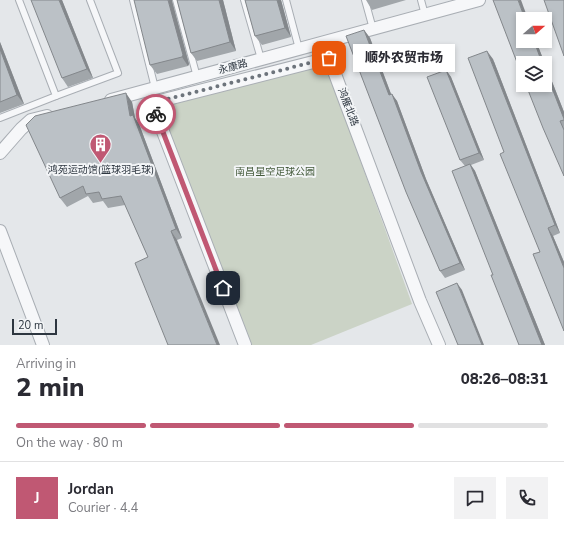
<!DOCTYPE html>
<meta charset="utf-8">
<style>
:root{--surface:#fff;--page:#f2f2f3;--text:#2b2b33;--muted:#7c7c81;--line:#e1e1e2;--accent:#c05873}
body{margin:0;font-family:"Nunito Sans","Noto Sans SC",sans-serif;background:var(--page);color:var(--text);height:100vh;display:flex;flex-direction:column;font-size:15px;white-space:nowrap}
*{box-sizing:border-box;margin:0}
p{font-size:13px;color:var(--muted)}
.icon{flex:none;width:22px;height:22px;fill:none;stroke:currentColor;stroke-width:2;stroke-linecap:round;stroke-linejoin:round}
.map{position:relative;height:345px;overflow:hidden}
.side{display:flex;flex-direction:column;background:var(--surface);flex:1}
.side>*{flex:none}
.needle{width:26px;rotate:70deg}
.fabs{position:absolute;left:516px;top:12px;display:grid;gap:8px}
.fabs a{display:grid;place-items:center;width:36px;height:36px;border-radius:0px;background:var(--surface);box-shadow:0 2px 6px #0003;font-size:20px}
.scale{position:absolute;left:12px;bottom:10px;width:45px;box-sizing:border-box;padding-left:4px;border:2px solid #2d3640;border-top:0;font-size:11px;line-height:14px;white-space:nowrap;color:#2d3640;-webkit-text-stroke:3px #f3f5f7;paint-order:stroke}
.pin{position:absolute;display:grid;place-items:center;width:34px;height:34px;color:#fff;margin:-17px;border-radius:8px;box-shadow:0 2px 6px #0006}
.courier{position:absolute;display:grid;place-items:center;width:40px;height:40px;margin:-20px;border:3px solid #c05873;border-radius:50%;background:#fff;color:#222;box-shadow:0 1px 5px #0007}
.bubble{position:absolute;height:28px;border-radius:0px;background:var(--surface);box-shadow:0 2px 6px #0003;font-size:13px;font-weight:800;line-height:28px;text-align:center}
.overview em{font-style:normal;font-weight:800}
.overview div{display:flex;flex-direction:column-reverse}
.overview{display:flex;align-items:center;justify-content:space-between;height:68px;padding:0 16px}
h1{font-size:26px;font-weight:800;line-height:30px}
.bar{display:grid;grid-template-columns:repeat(4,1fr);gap:6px 4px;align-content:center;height:48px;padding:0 16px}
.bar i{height:5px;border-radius:3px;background:var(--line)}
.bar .current{background:var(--accent)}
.bar p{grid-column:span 4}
.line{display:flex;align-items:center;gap:10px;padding:0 16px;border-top:1px solid var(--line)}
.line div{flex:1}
.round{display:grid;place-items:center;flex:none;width:42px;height:42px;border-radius:0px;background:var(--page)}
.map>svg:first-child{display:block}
.green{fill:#cbd3c6}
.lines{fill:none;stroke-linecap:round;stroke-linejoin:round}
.service-casing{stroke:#a9aeb4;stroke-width:8}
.minor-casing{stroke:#a9aeb4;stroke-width:14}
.service{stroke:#f6f7f9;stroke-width:6}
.minor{stroke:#f6f7f9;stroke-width:12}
.wall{fill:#a1a6aa}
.shaded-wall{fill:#83878b}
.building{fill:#bbc1c6;stroke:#83878b}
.done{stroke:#6d747c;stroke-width:4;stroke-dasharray:0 7.2}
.route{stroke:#c05873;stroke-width:5}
.labels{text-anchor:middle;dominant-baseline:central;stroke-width:4;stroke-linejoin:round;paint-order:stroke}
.street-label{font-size:10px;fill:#2d3640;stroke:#f3f5f7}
.poi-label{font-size:10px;fill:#2d3640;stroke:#f3f5f7}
.park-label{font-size:10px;fill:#455b3c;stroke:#f3f5f7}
</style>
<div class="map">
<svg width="564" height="345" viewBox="0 0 564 345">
<rect width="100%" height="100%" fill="#e4e7ea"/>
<polygon class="green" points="326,65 412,304 311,345 252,345 159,108"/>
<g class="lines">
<defs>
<g id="service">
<polyline points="133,0 155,88"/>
<polyline points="176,0 197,77"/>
<polyline points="244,0 261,59"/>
<polyline points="286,0 299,49"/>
<polyline points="365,0 373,29"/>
<polyline points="421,0 425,15"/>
<polyline points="56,96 118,73 90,0"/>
<polyline points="0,118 56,96 19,0"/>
</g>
<g id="minor">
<polyline points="111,100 479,0"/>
<polyline points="0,153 21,129 31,120 47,116"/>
<polyline points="0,231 43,345"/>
<polyline points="245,345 152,103 329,58 420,301 439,345"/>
</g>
</defs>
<use href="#service" class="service-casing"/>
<use href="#minor" class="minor-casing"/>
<use href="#service" class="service"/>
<use href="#minor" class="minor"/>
</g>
<g class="wall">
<polygon points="62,0 93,78 68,87 62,78"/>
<polygon points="177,0 223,0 236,51 197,61 191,53"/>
<polygon points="245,0 281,0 291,37 262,45 255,36"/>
<polygon points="366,0 406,0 372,10"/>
<polygon points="172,1 189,64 188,66 157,74 150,65"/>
<polygon points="364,30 370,38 391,94 397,101 426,179 465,270 445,278 440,271"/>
<polygon points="523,41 536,41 564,112 564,176"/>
<polygon points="0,42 24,104 0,113"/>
<polygon points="493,59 560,233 553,236 564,262 564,331 540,252"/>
<polygon points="446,70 451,77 484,160 471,165 475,171 545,345 519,345 493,275 465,166 460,160"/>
<polygon points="132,102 135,118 139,124 182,238 177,240 148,257 125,205 108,208 103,201 93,203 88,196 67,207 60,198"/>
</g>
<g class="shaded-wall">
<polygon points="59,0 62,0 93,78 87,69"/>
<polygon points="168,0 172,0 172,1 189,64 188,66 182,57"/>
<polygon points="219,0 223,0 236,51 230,42"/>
<polygon points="277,0 281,0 291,37 285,28"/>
<polygon points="518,0 521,0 528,19 525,19"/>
<polygon points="364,30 370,38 394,102 389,95"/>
<polygon points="534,41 536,41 564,112 564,119 545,70 545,63 542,63"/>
<polygon points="0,42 24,104 17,95 0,49"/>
<polygon points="487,51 493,59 560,233 555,225"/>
<polygon points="446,70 451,77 484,160 479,153"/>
<polygon points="126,93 132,102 135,118 139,124 182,238 176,229 130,116"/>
<polygon points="392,94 397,101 426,179 465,270 460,263 421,172"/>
<polygon points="470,164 475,171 545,345 542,345"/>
<polygon points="548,228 553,236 564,262 564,268"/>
<polygon points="171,231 177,240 220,345 217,345"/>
<polygon points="457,283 462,290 484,345 482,345"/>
</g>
<g class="building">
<polygon points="31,0 59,0 87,69 62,78"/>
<polygon points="134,0 168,0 183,55 182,57 150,65"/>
<polygon points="177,0 219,0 230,42 191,53"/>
<polygon points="245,0 277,0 285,28 255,36"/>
<polygon points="493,0 518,0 525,19 523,19 523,41 534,41 542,63 523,63 523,78"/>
<polygon points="544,0 564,0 564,56"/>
<polygon points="364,30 389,95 392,94 421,172 460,263 440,271 406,192 346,36"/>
<polygon points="0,49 17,95 0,102"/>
<polygon points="487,51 555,225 548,228 564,268 564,331 533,254 540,252 500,154 504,152 468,58"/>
<polygon points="446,70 479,153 460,160 427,77"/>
<polygon points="545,70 564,119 564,120 560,121 564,130 564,176 543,128 526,85 545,85"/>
<polygon points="126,93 130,116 133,115 176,229 171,231 217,345 168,345 135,263 148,257 121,196 102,199 99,192 86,194 83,186 60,198 26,125 35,116"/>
<polygon points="470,164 542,345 519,345 491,275 493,275 452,171"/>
<polygon points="457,283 482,345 458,345 436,292"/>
</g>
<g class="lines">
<polyline class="done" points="156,114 152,103 329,58"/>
<polyline class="route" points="156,114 223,288"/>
</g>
<defs>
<symbol id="building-pin" viewBox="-11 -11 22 30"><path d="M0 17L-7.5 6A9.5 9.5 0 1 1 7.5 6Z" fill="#c05873" stroke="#f3f5f7"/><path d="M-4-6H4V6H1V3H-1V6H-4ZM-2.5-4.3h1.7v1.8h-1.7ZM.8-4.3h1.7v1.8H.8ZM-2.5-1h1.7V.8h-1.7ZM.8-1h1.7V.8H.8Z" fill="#fff"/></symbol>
</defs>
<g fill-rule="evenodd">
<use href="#building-pin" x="88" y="132" width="25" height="34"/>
</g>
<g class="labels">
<g class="street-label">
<text transform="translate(233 67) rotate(-15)">永康路</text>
<text transform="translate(348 107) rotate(69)">鸿雁北路</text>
</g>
<g class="poi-label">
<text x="101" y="170">鸿苑运动馆(篮球羽毛球)</text>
</g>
<g class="park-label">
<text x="275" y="172">南昌星空足球公园</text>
</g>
</g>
</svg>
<div class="fabs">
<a><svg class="needle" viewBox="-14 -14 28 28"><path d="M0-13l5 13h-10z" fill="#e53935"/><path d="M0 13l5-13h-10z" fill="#7c7c81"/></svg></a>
<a><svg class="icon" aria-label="layers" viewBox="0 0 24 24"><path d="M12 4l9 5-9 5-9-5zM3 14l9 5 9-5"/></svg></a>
</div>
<div class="scale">20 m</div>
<div class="pin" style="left:329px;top:58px;background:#ea580c"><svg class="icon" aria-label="bag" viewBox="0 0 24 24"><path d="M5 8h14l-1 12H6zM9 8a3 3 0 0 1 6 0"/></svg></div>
<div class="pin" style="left:223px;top:288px;background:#1f2937"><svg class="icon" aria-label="home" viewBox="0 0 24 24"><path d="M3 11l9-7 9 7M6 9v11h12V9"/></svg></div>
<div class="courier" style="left:156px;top:114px"><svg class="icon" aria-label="bike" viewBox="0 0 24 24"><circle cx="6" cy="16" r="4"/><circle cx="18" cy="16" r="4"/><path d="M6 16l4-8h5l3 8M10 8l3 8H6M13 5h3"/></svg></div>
<div class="bubble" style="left:353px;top:44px;width:102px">顺外农贸市场</div>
</div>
<section class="side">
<div class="overview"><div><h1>2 min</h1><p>Arriving in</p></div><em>08:26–08:31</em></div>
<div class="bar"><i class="current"></i><i class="current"></i><i class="current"></i><i></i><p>On the way · 80 m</p></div>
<div class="line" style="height:72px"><b class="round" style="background:var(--accent);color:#fff">J</b><div><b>Jordan</b><p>Courier · 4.4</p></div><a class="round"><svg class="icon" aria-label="chat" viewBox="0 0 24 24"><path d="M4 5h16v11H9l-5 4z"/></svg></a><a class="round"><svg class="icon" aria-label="phone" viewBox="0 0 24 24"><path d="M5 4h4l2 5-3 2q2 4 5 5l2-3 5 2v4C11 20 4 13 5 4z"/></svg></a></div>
</section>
